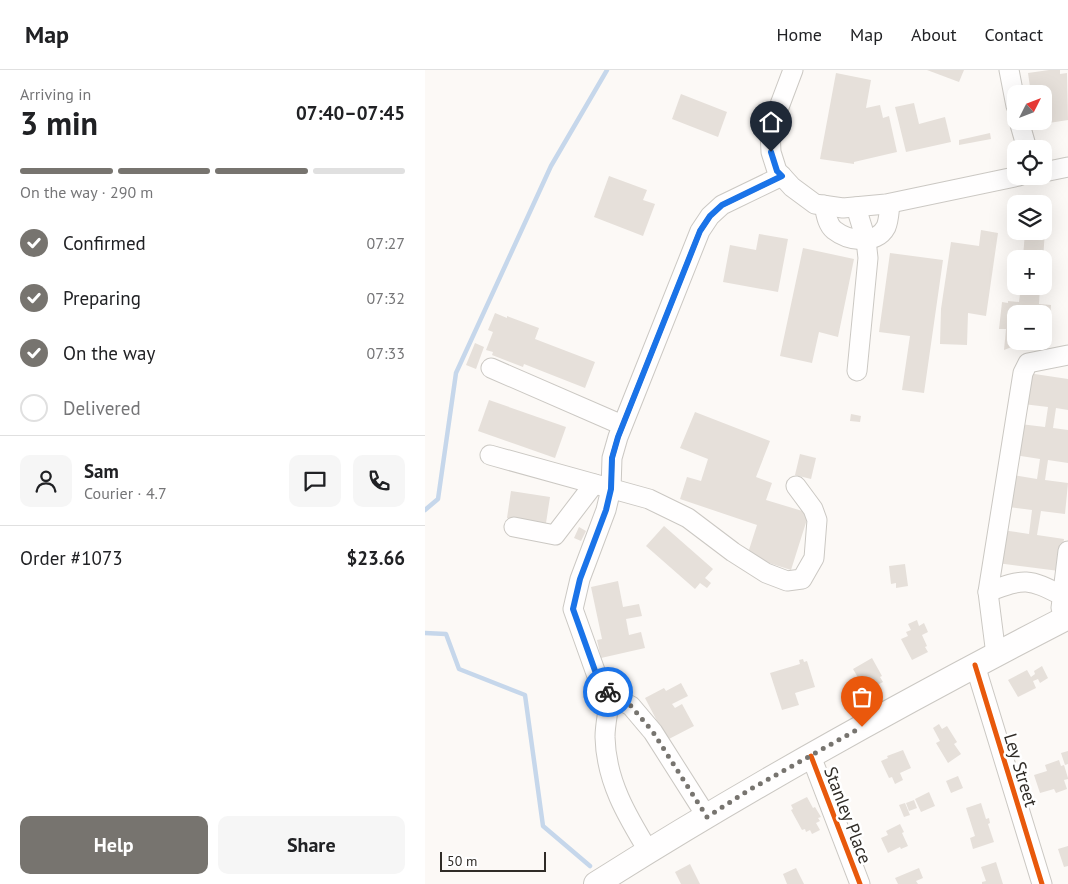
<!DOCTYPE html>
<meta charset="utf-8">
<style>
:root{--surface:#fff;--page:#f6f6f6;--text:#202124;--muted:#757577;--line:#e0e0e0;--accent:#77746f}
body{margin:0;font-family:"PT Sans",sans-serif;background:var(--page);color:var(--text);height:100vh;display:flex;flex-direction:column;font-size:19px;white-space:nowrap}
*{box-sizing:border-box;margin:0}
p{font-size:16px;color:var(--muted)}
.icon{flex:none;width:28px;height:28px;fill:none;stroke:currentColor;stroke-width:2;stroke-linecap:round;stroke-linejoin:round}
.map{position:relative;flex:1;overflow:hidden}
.side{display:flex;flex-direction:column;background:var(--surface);width:425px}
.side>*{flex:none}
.needle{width:32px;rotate:48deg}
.tools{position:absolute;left:582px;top:15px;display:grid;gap:10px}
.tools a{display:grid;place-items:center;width:45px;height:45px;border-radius:10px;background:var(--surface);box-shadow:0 5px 20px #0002;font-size:25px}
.scale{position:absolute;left:15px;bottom:12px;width:106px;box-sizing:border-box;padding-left:5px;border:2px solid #302c27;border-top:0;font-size:14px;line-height:18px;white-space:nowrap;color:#302c27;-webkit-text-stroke:4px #fff;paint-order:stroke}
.pin{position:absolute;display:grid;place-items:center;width:42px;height:42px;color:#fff;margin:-51px -21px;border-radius:50% 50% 50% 0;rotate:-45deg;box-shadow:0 0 5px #0007}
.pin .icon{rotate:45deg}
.courier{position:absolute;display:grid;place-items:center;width:50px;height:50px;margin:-25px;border:4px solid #1a73e8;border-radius:50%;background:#fff;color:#222;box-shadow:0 1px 6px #0007}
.head em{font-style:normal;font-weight:600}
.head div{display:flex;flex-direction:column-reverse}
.head{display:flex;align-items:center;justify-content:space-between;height:85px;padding:0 20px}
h1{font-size:32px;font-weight:600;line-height:38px}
.bar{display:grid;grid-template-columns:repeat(4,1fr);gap:8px 5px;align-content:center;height:60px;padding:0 20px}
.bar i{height:6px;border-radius:4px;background:var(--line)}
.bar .selected{background:var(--accent)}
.bar p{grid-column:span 4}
.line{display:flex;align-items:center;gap:12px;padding:0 20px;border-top:1px solid var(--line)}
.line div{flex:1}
.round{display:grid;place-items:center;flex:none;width:52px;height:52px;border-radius:10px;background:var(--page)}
ol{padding:0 20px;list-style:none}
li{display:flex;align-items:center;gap:15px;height:55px}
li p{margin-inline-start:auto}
li .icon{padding:5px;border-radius:50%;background:var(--accent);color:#fff;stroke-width:4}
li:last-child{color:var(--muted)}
li i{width:28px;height:28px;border:2px solid var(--line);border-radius:50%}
.action{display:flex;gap:10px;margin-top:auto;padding:10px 20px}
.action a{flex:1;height:58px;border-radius:10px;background:var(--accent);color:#fff;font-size:20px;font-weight:600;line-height:58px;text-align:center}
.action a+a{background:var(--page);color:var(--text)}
header{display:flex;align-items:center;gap:30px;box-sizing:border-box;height:70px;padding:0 25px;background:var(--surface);border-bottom:1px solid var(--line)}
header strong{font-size:24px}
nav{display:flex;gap:28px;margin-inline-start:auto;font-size:18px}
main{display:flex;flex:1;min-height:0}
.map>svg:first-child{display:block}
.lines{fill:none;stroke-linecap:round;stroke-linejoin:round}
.stream{stroke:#c6d7eb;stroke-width:4.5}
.building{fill:#e6e0da}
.minor-casing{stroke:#cbc8c3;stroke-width:21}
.major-casing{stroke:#cbc8c3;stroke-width:26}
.minor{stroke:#fffefe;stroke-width:19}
.major{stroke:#fffefe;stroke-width:24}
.cycleway-casing{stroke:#fff;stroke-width:8}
.cycleway{stroke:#e8590c;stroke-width:5}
.done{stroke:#77746f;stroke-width:5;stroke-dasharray:0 9}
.route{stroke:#1a73e8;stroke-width:6}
.labels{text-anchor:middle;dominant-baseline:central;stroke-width:5;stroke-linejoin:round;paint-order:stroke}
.street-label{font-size:18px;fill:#302c27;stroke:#fff}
</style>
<header>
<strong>Map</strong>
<nav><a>Home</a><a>Map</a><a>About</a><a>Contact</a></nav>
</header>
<main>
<section class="side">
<div class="head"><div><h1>3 min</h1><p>Arriving in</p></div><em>07:40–07:45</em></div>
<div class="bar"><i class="selected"></i><i class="selected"></i><i class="selected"></i><i></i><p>On the way · 290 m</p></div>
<ol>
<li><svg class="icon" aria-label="check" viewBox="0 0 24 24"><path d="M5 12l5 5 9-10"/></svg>Confirmed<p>07:27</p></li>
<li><svg class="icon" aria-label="check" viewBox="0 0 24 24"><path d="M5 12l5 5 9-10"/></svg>Preparing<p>07:32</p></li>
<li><svg class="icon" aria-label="check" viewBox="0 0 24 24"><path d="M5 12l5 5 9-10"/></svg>On the way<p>07:33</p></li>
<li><i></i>Delivered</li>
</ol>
<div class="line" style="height:90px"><a class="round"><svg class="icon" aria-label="person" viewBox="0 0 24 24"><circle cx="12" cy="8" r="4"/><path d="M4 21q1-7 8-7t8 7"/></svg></a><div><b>Sam</b><p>Courier · 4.7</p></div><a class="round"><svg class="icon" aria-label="chat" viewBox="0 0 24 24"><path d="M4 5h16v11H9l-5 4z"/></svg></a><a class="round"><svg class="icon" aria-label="phone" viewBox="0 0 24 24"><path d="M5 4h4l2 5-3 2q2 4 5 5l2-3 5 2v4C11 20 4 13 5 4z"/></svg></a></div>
<div class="line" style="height:65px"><div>Order #1073</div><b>$23.66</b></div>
<div class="action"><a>Help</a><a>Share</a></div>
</section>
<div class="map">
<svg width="643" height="814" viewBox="0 0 643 814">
<rect width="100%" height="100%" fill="#fcf9f6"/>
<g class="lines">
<g class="stream">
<polyline points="0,440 13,429 31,303 126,96 182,0"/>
<polyline points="0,563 21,564 34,599 100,625 118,756 165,796"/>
</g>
</g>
<g class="building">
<polygon points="502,0 539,0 534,12"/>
<polygon points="624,0 635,0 635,4 642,3 643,50 611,55 610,51 619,51 619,24 606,24 603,3"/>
<polygon points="411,3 446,10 441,38 455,35 458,48 464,46 472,82 429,92 429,94 395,89"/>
<polygon points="256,24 302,42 293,67 247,49"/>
<polygon points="489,33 494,54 520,47 526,72 481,82 470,37"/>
<polygon points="565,63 566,69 534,75 534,70"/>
<polygon points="184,106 222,120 218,130 230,134 218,166 169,147"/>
<polygon points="556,160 573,163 561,246 543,243 542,275 515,274 516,239 526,172 554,176"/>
<polygon points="600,161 620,161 618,189 598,189"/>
<polygon points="334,164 363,169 353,222 298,212 305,175 331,180"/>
<polygon points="378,178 429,189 413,267 394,262 387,293 355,286"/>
<polygon points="465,183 518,190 499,323 477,320 485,266 454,262"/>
<polygon points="596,216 615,216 614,234 626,235 624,263 619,265 619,244 591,244 591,271 602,271 579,280 581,259 574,259 577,232 583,233 583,231 594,232"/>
<polygon points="70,243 82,248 82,246 114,258 110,269 170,292 160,318 99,294 98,297 67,285 68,282 61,280 68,262 63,260"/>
<polygon points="50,273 59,277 51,299 41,295"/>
<polygon points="603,303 643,309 643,340 631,338 628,358 643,360 643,393 623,390 620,410 643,413 640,444 616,441 612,465 639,469 634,501 572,493 577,460 604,464 607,440 584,437 588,405 612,409 615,389 590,385 595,354 620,357 623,337 598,334"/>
<polygon points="64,330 141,357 130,388 53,361"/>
<polygon points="270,342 345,371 331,407 347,413 341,430 384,443 366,500 322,486 332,455 255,429 262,407 276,411 283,389 255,378"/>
<polygon points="426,344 436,346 435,352 425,351"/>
<polygon points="375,384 391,388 386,409 370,405"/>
<polygon points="86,421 125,427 121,453 82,448"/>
<polygon points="239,456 288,499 280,508 286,513 282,518 275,513 270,519 221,476"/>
<polygon points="154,457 161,461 156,471 149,468"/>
<polygon points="480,494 483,516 471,518 471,513 466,514 464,496"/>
<polygon points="193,511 198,537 214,534 217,546 201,549 204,565 216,562 220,578 176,588 172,570 177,569 166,517"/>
<polygon points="492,550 494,556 499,553 503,562 497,565 502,576 500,577 503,582 487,590 476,569 483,566 481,562 486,560 483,554"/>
<polygon points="447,588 457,606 455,607 458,612 443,620 440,615 438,616 428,599"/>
<polygon points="378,589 379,592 382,591 390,617 370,623 374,635 357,640 345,603 375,594 374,590"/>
<polygon points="617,596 623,608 615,613 613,609 608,611 611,618 593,627 583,610 602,600 606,607 610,604 609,601"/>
<polygon points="256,613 263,626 247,634 250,638 257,634 269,656 242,670 220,628 239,618 241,621"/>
<polygon points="514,654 517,659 522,656 532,672 529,674 536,684 523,693 511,673 515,671 508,658"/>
<polygon points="478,680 486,698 475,703 478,710 470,714 467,707 464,708 456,691 463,688 462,686"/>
<polygon points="643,681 643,694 640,695 636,683"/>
<polygon points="634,690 636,696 639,695 643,708 643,709 639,710 642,719 631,723 629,719 615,723 609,705 622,701 620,695"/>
<polygon points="533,706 538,718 526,723 521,711"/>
<polygon points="504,722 510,736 496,742 490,729"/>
<polygon points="382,727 388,738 390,737 396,747 393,748 395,751 391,753 395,760 387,764 385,760 381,762 380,759 377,760 366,740 368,739 366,735"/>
<polygon points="489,730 492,738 484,741 481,733"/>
<polygon points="480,733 485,745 479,747 474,735"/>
<polygon points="556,733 561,749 564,748 565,753 563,754 569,772 548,779 545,768 550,766 541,738"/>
<polygon points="475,754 479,762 477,763 483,776 476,779 475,777 463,783 456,768 463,765 461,761"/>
<polygon points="643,776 643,796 639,797 633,779"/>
<polygon points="571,792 578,814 557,814 557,812 561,811 556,797"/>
<polygon points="265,794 275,814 256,814 250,802"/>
<polygon points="371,798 379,814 362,814 358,804"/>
<polygon points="494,798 498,808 491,811 493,814 473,814 470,808"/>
</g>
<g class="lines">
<defs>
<g id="minor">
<polyline points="368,0 345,61 346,82 352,101 357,106 367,117 390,134 418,138 461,134 594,106"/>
<polyline points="584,0 591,36"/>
<polyline points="594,51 602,79"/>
<polyline points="619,102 643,97"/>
<path d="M399,135C401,144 402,154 409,160C423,171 451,176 461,157C464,150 464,141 465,134"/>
<polyline points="431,137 441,170 443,188 432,301"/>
<polyline points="66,298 197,355"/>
<polyline points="65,385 224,429 263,448 308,482 341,503 362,511 377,509 389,488 392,450 388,439 371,416"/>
<polyline points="89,457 130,465 169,414"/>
<path d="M563,522C600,508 603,508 638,526"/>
<polyline points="636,538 643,481"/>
<polyline points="571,585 563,522 598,303 603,293 643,285"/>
<polyline points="550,595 617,814"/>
<polyline points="185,625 206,636 228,662 282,747"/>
<polyline points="386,686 435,814"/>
<path d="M224,782C202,746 181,711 180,667C180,653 184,639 185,625L173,609L148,539L155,509L181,440L186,419L187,388L193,367L275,161L285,146L297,135L357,106"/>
</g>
<path id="major" d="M171,814C324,717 482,630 643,547"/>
</defs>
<use href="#minor" class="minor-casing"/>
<use href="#major" class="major-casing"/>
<use href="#minor" class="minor"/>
<use href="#major" class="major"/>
<defs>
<g id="cycleway">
<polyline points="186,419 187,388 193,367 275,161 285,146 297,135 357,106"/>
<polyline points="550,595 617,814"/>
<polyline points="386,686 435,814"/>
</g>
</defs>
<use href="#cycleway" class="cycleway-casing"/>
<use href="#cycleway" class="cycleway"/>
</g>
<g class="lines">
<polyline class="done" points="183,622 185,625 206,636 228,662 282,747 324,720 437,657"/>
<polyline class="route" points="183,622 173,609 148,539 155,509 181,440 186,419 187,388 193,367 275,161 285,146 297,135 357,106 352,101 346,82"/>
</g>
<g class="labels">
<g class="street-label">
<text transform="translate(596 700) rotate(73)">Ley Street</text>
<text transform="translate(423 745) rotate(69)">Stanley Place</text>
</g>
</g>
</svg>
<div class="tools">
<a><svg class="needle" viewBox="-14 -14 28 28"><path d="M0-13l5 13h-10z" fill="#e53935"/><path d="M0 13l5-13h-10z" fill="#757577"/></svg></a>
<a><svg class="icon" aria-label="locate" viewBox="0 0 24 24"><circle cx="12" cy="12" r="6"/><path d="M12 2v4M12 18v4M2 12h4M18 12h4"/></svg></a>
<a><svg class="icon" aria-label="layers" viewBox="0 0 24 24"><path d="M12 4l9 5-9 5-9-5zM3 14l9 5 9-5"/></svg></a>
<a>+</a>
<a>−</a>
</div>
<div class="scale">50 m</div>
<div class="pin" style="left:437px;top:657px;background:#ea580c"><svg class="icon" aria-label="bag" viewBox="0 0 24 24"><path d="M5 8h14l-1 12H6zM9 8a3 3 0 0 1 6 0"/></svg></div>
<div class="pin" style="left:346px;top:82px;background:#1f2937"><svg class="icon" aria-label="home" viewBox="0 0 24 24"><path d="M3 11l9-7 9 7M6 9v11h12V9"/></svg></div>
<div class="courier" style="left:183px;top:622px"><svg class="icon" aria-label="bike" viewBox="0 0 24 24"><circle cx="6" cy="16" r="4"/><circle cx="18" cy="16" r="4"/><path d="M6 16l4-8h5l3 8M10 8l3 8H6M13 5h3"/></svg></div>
</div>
</main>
